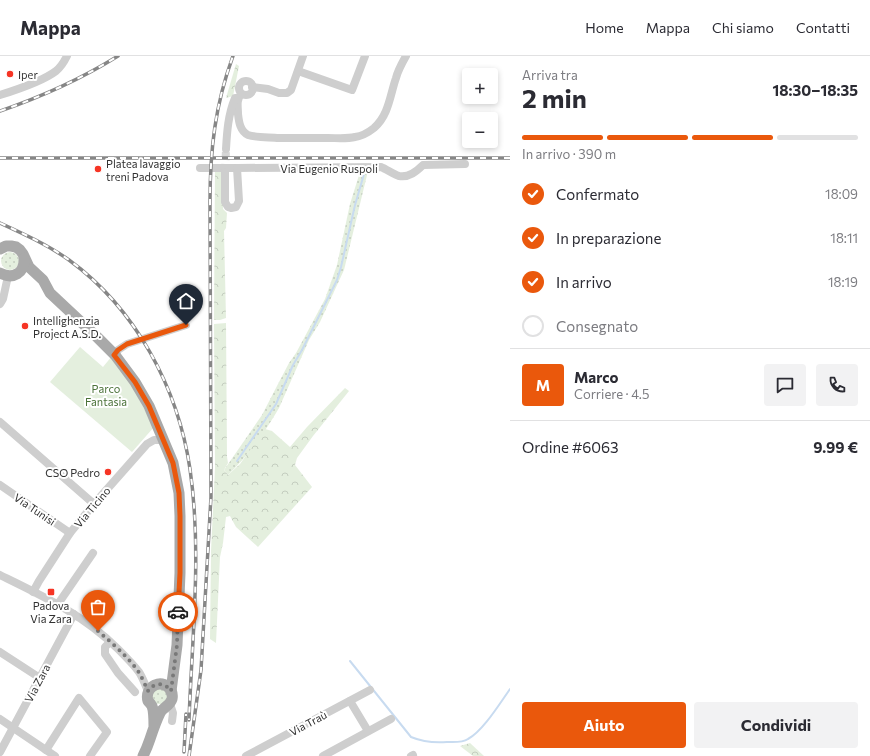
<!DOCTYPE html>
<html lang="it">
<meta charset="utf-8">
<style>
:root{--surface:#fff;--page:#f2f2f3;--text:#2b2b33;--muted:#7c7c81;--line:#e1e1e2;--accent:#ea580c}
body{margin:0;font-family:Commissioner,sans-serif;background:var(--page);color:var(--text);height:100vh;display:flex;flex-direction:column;font-size:15px;white-space:nowrap}
*{box-sizing:border-box;margin:0}
p{font-size:13px;color:var(--muted)}
.icon{flex:none;width:22px;height:22px;fill:none;stroke:currentColor;stroke-width:2;stroke-linecap:round;stroke-linejoin:round}
.map{position:relative;flex:1;overflow:hidden}
.side{display:flex;flex-direction:column;background:var(--surface);width:360px}
.side>*{flex:none}
.controls{position:absolute;left:462px;top:12px;display:grid;gap:8px}
.controls a{display:grid;place-items:center;width:36px;height:36px;border-radius:4px;background:var(--surface);box-shadow:0 2px 6px #0003;font-size:20px}
.pin{position:absolute;display:grid;place-items:center;width:34px;height:34px;color:#fff;margin:-41px -17px;border-radius:50% 50% 50% 0;rotate:-45deg;box-shadow:0 0 4px #0007}
.pin .icon{rotate:45deg}
.courier{position:absolute;display:grid;place-items:center;width:40px;height:40px;margin:-20px;border:3px solid #ea580c;border-radius:50%;background:#fff;color:#222;box-shadow:0 1px 5px #0007}
.overview em{font-style:normal;font-weight:700}
.overview div{display:flex;flex-direction:column-reverse}
.overview{display:flex;align-items:center;justify-content:space-between;height:68px;padding:0 12px}
h1{font-size:26px;font-weight:700;line-height:30px}
.bar{display:grid;grid-template-columns:repeat(4,1fr);gap:6px 4px;align-content:center;height:48px;padding:0 12px}
.bar i{height:5px;border-radius:3px;background:var(--line)}
.bar .selected{background:var(--accent)}
.bar p{grid-column:span 4}
.line{display:flex;align-items:center;gap:10px;padding:0 12px;border-top:1px solid var(--line)}
.line div{flex:1}
.round{display:grid;place-items:center;flex:none;width:42px;height:42px;border-radius:4px;background:var(--page)}
ol{padding:0 12px;list-style:none}
li{display:flex;align-items:center;gap:12px;height:44px}
li p{margin-inline-start:auto}
li .icon{padding:4px;border-radius:50%;background:var(--accent);color:#fff;stroke-width:4}
li:last-child{color:var(--muted)}
li i{width:22px;height:22px;border:2px solid var(--line);border-radius:50%}
.action{display:flex;gap:8px;margin-top:auto;padding:8px 12px}
.action a{flex:1;height:46px;border-radius:4px;background:var(--accent);color:#fff;font-size:16px;font-weight:700;line-height:46px;text-align:center}
.action a+a{background:var(--page);color:var(--text)}
header{display:flex;align-items:center;gap:24px;box-sizing:border-box;height:56px;padding:0 20px;background:var(--surface);border-bottom:1px solid var(--line)}
header strong{font-size:19px}
nav{display:flex;gap:22px;margin-inline-start:auto;font-size:14px}
main{display:flex;flex:1;min-height:0}
.map>svg:first-child{display:block}
.grass{fill:url(#grass-dots)}
.forest{fill:url(#forest-crowns)}
.park{fill:#e4efde}
.lines{fill:none;stroke-linecap:round;stroke-linejoin:round}
.stream{stroke:#c8dbf0;stroke-width:2}
.minor-tunnel{stroke:#d6d6d6;stroke-width:8;stroke-dasharray:8 4;stroke-linecap:butt}
.minor{stroke:#cecece;stroke-width:8}
.major{stroke:#a9a9a9;stroke-width:11}
.rail-casing{stroke:#868686;stroke-width:3.5}
.rail{stroke:#fff;stroke-width:2;stroke-dasharray:6;stroke-linecap:butt}
.done{stroke:#797979;stroke-width:4;stroke-dasharray:0 7.2}
.route{stroke:#ea580c;stroke-width:5}
.poi-dot{fill:#f63424;stroke:#fff;stroke-width:1.5}
.labels{text-anchor:middle;dominant-baseline:central;stroke-width:4;stroke-linejoin:round;paint-order:stroke}
.poi-label{font-size:11px;fill:#313131;stroke:#fff;text-anchor:start}
.street-label{font-size:11px;fill:#313131;stroke:#fff}
.park-label{font-size:11px;fill:#4b7239;stroke:#fff}
</style>
<header>
<strong>Mappa</strong>
<nav><a>Home</a><a>Mappa</a><a>Chi siamo</a><a>Contatti</a></nav>
</header>
<main>
<div class="map">
<svg width="510" height="700" viewBox="0 0 510 700">
<defs>
<pattern id="grass-dots" width="8" height="8" patternUnits="userSpaceOnUse"><rect width="8" height="8" fill="#e4efde"/><path d="M2 2h.1M6 6h.1" fill="none" stroke="#c4cdbf" stroke-width="1.8" stroke-linecap="round"/></pattern>
<pattern id="forest-crowns" width="20" height="18" patternUnits="userSpaceOnUse"><rect width="20" height="18" fill="#e4efde"/><path d="M2 6a3 3 0 1 1 6 0M12 15a3 3 0 1 1 6 0" fill="none" stroke="#c4cdbf"/></pattern>
</defs>
<rect width="100%" height="100%" fill="#fff"/>
<g class="grass">
<path d="M368,115L344,214L320,266L309,284L279,352C266,375 247,401 228,419L224,414L262,359L278,328L289,307L296,297L325,243L337,209L350,148L360,116Z"/>
<circle cx="10" cy="205" r="9"/>
<polygon points="156,633 165,633 168,642 162,648 157,648 153,645 152,636"/>
</g>
<g class="forest">
<polygon points="236,8 239,10 233,40 226,42"/>
<polygon points="215,111 224,111 224,138 223,153 227,157 226,172 224,175 226,262 220,264 214,264"/>
<polygon points="226,267 227,401 228,407 224,414 228,419 240,408 265,373 272,375 290,391 307,371 345,332 349,335 313,380 297,402 295,409 312,431 258,491 236,471 230,460 226,461 223,487 220,501 216,587 210,583 211,495 215,412 214,268"/>
<polygon points="470,687 484,700 473,700 460,690"/>
</g>
<polygon class="park" points="80,291 103,311 112,300 126,319 154,371 132,396 50,326"/>
<g class="lines">
<g class="stream">
<polyline points="237,405 276,348 293,309 302,294 337,224 341,211 355,149 364,118"/>
<path d="M350,605L411,681C423,686 434,687 447,686C454,686 462,687 468,683C483,675 500,647 510,633"/>
</g>
<polyline class="minor-tunnel" points="225,116 226,93"/>
<g class="minor">
<polyline points="298,15 352,34 365,0"/>
<circle cx="246" cy="32" r="7"/>
<polyline points="252,31 268,33 279,37 287,37 291,34 303,0"/>
<path d="M241,38C236,45 238,50 238,58C239,66 240,75 248,79C257,82 269,81 279,82C295,82 311,82 328,82C337,82 347,83 355,81C362,80 369,76 374,72C389,59 390,39 396,22C398,14 402,7 406,0"/>
<path d="M0,39C16,34 43,25 56,15C61,11 64,6 67,0"/>
<path d="M226,93C227,76 228,59 235,42H237"/>
<polyline points="200,112 237,112"/>
<path d="M225,116V146L228,151L231,152L236,151L239,145L237,112L381,111C386,113 395,119 399,120C409,122 417,115 423,109L465,108"/>
<polyline points="0,248 3,243 8,220"/>
<polyline points="115,299 118,294 127,288 186,269"/>
<polyline points="0,366 94,448"/>
<polyline points="0,429 70,477"/>
<path d="M0,519C43,540 84,559 118,593C125,600 133,608 139,616C143,622 145,629 148,635"/>
<polyline points="33,536 39,525 70,477 94,448 147,388 154,384 164,384"/>
<polyline points="58,548 93,497"/>
<polyline points="110,586 105,591 105,598 118,617 135,636"/>
<polyline points="0,596 40,622"/>
<polyline points="350,645 368,675"/>
<polyline points="170,648 173,657 172,665"/>
<polyline points="0,663 55,700"/>
<polyline points="46,694 79,642 107,676 90,700"/>
<polyline points="0,696 74,558"/>
<polyline points="246,700 370,634"/>
<polyline points="323,700 391,663"/>
<polyline points="411,700 413,699"/>
</g>
<g class="major">
<polyline points="0,193 6,190 11,190 16,191 20,194 23,198 29,211 43,224 50,237 97,281 115,299 135,326 149,350 173,407 179,437 180,460 180,517 177,589 171,635"/>
<path d="M0,217C13,224 25,217 24,202"/>
<path d="M143,700C146,694 148,689 150,683C153,674 156,665 160,657C163,651 170,650 172,643C174,633 164,625 155,629C149,632 146,638 148,645C149,646 151,648 152,650C154,655 154,666 154,671"/>
</g>
<defs>
<g id="rail">
<path d="M0,55C41,41 81,23 118,0"/>
<polyline points="0,102 510,102"/>
<path d="M0,167C24,178 48,189 69,204C136,253 178,332 190,413C202,496 192,581 189,664"/>
<polyline points="184,696 186,658"/>
<path d="M189,700L201,614L211,441L210,146C210,94 215,49 233,0"/>
</g>
</defs>
<use href="#rail" class="rail-casing"/>
<use href="#rail" class="rail"/>
</g>
<g class="lines">
<path class="done" d="M98,575C112,587 127,600 138,615C142,621 145,629 148,635C154,626 165,626 171,635L177,589L178,556"/>
<polyline class="route" points="178,556 180,517 180,460 179,437 173,407 149,350 135,326 114,299 118,294 127,288 186,269"/>
</g>
<g class="poi-dot">
<circle cx="10" cy="18" r="4"/>
<circle cx="98" cy="113" r="4"/>
<circle cx="25" cy="270" r="4"/>
<circle cx="108" cy="416" r="4"/>
<rect x="47" y="532" width="8" height="8" rx="2"/>
</g>
<g class="labels">
<g class="poi-label">
<text x="18" y="18">Iper</text>
<text x="106" y="107">Platea lavaggio<tspan x="106" dy="13">treni Padova</tspan></text>
<text x="33" y="264">Intellighenzia<tspan x="33" dy="13">Project A.S.D.</tspan></text>
<text x="100" y="416" text-anchor="end">CSO Pedro</text>
<text x="51" y="549" text-anchor="middle">Padova<tspan x="51" dy="13">Via Zara</tspan></text>
</g>
<g class="street-label">
<text x="329" y="112">Via Eugenio Ruspoli</text>
<text transform="translate(92 451) rotate(-50)">Via Ticino</text>
<text transform="translate(35 453) rotate(34)">Via Tunisi</text>
<text transform="translate(37 627) rotate(-62)">Via Zara</text>
<text transform="translate(308 667) rotate(-28)">Via Traù</text>
</g>
<g class="park-label">
<text x="106" y="332">Parco<tspan x="106" dy="13">Fantasia</tspan></text>
</g>
</g>
</svg>
<div class="controls">
<a>+</a>
<a>−</a>
</div>
<div class="pin" style="left:98px;top:575px;background:#ea580c"><svg class="icon" aria-label="bag" viewBox="0 0 24 24"><path d="M5 8h14l-1 12H6zM9 8a3 3 0 0 1 6 0"/></svg></div>
<div class="pin" style="left:186px;top:269px;background:#1f2937"><svg class="icon" aria-label="home" viewBox="0 0 24 24"><path d="M3 11l9-7 9 7M6 9v11h12V9"/></svg></div>
<div class="courier" style="left:178px;top:556px"><svg class="icon" aria-label="car" viewBox="0 0 24 24"><path d="M5 17H2v-5l4-1 3-4h7l3 4 3 1v5h-3M9 17h6M6 11h13"/><circle cx="7" cy="17" r="2"/><circle cx="17" cy="17" r="2"/></svg></div>
</div>
<section class="side">
<div class="overview"><div><h1>2 min</h1><p>Arriva tra</p></div><em>18:30–18:35</em></div>
<div class="bar"><i class="selected"></i><i class="selected"></i><i class="selected"></i><i></i><p>In arrivo · 390 m</p></div>
<ol>
<li><svg class="icon" aria-label="check" viewBox="0 0 24 24"><path d="M5 12l5 5 9-10"/></svg>Confermato<p>18:09</p></li>
<li><svg class="icon" aria-label="check" viewBox="0 0 24 24"><path d="M5 12l5 5 9-10"/></svg>In preparazione<p>18:11</p></li>
<li><svg class="icon" aria-label="check" viewBox="0 0 24 24"><path d="M5 12l5 5 9-10"/></svg>In arrivo<p>18:19</p></li>
<li><i></i>Consegnato</li>
</ol>
<div class="line" style="height:72px"><b class="round" style="background:var(--accent);color:#fff">M</b><div><b>Marco</b><p>Corriere · 4.5</p></div><a class="round"><svg class="icon" aria-label="chat" viewBox="0 0 24 24"><path d="M4 5h16v11H9l-5 4z"/></svg></a><a class="round"><svg class="icon" aria-label="phone" viewBox="0 0 24 24"><path d="M5 4h4l2 5-3 2q2 4 5 5l2-3 5 2v4C11 20 4 13 5 4z"/></svg></a></div>
<div class="line" style="height:52px"><div>Ordine #6063</div><b>9.99 €</b></div>
<div class="action"><a>Aiuto</a><a>Condividi</a></div>
</section>
</main>
